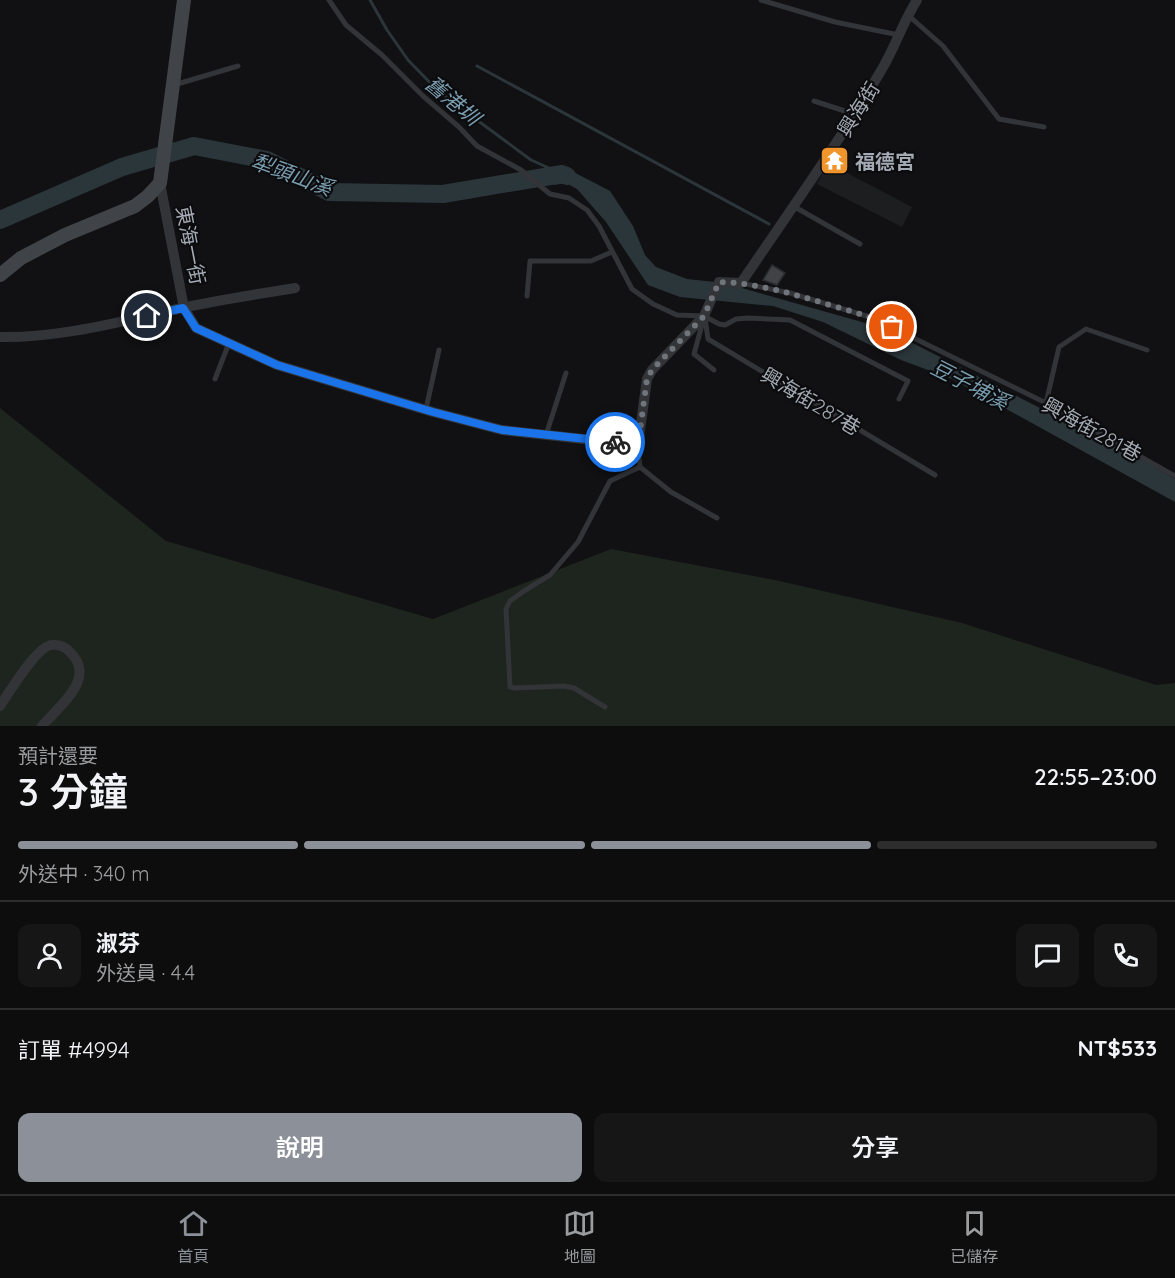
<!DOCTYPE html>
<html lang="zh-TW">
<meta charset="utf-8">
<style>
:root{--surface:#0d0d0e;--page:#161617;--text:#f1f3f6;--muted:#9a9c9e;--line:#2d2d2e;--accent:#8c9099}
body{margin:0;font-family:Quicksand,"Noto Sans TC",sans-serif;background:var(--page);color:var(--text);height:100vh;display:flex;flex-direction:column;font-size:22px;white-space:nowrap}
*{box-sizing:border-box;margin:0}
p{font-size:20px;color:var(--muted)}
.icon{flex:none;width:33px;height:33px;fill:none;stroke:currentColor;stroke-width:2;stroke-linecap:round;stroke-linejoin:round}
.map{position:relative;height:726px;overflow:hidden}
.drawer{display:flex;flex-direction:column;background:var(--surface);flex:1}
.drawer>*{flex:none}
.pin{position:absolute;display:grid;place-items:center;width:51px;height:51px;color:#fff;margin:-26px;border:3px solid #fff;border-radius:50%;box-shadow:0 2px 6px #0007}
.courier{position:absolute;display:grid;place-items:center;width:60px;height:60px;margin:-30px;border:4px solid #1a73e8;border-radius:50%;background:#fff;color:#222;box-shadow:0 2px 8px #0007}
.head em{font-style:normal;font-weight:600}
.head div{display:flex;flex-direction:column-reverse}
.head{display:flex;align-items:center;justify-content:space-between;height:102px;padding:0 18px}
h1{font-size:39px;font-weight:600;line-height:45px}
.bar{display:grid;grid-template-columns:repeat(4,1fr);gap:9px 6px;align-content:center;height:72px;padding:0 18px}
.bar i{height:8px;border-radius:4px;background:var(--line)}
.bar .current{background:var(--accent)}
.bar p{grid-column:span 4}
.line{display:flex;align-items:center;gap:15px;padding:0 18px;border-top:2px solid var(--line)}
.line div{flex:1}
.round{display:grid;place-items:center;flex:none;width:63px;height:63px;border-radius:12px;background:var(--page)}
.primary-button{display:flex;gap:12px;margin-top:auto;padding:12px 18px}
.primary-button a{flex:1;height:69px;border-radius:12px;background:var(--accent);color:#fff;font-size:24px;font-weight:600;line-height:69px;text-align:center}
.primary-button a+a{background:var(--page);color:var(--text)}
.tabs{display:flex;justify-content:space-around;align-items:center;height:84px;border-top:2px solid var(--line);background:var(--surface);font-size:16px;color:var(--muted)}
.tabs a{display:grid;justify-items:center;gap:3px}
.tabs .current{color:var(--accent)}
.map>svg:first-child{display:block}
.built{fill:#1d1e20}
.green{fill:#1e251e}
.water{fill:#2b363b}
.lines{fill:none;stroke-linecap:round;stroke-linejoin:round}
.stream{stroke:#2b363b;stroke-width:3}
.river{stroke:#2b363b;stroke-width:18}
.building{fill:#404246;stroke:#2b2c2f;stroke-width:1.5}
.lane{stroke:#323438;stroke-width:5}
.street{stroke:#323438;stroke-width:10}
.secondary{stroke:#404348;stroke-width:14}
.done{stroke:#70747b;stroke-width:6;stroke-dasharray:0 10.8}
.route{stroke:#1a73e8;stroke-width:8}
.labels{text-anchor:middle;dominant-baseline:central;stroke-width:4.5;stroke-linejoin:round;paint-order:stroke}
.street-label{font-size:20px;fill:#a3aab3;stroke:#0c0c0e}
.poi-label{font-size:20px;font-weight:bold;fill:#a3aab3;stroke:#0c0c0e;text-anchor:start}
.water-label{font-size:21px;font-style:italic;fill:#799daf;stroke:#0c0c0e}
</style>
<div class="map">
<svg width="1175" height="726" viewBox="0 0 1175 726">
<rect width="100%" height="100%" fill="#111113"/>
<polygon class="built" points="828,163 912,207 902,227 817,184"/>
<polygon class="green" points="0,408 166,541 433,619 611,549 775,580 962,623 1156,685 1175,683 1175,726 0,726"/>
<polygon class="water" points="544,167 564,167 610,191 633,226 645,255 656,267 687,279 724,283 883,328 1146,462 1175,479 1175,502 952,379 901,360 823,322 773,306 680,297 648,285 606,222 577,189 566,183 554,185 543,174"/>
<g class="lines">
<g class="stream">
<polyline points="370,0 387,30 408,60 439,92 531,160 549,168"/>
<polyline points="477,66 769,224"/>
</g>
<polyline class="river" points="0,220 122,167 194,146 267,160 329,192 443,194 562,174 567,176"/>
</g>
<polygon class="building" points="772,265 785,273 777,285 763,280"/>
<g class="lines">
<g class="lane">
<polyline points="329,0 346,25 382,55 423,96 459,127 477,146 521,170 550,194 569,198 587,210 599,226 632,289 653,304 677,315 704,316 719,324 725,325 736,319 748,318 790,320 908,381 899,399"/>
<polyline points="761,0 835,22 899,35"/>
<polyline points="909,16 943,46 999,119 1044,127"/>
<polyline points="174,85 238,66"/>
<polyline points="814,101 854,114"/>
<polyline points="793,206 860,244"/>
<polyline points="741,283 790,293 873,318 1046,403 1175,476"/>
<polyline points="527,296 530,261 591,261 612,252"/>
<polyline points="705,318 708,339 935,475"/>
<polyline points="703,321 694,354 714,370"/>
<polyline points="215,379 229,343"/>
<polyline points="1046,403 1059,347 1086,329 1147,350"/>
<polyline points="426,409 439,350"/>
<polyline points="546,435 566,373"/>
<polyline points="638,445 640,467 671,492 717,518"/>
<polyline points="605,707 574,688 564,686 515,688 510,687 506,609 510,601 524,591 550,575 578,542 610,481 640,467"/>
</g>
<g class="street">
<path d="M160,183L184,308L196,328L277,365L433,412L502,430L638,445L647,379L652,370L704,316L719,282L741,283C789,212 839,143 882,69C895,47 903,22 917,0"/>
<path d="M0,337C61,338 122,321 182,308C219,300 258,294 295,288"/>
<path d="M0,706C10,691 32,655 46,647C53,643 62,645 68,650C99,677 60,705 42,726"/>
</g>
<polyline class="secondary" points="0,275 21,258 65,235 135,206 148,196 160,183 184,0"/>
</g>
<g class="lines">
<path class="done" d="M615,442L638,445L647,379L652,370L704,316L719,282C757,283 793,294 830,305C851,311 872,317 892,327"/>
<polyline class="route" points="147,316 183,308 196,328 277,365 433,412 502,430 615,442"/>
</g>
<defs>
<symbol id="temple-square" viewBox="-11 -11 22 22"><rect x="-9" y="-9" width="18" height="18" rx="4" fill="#f0952c" stroke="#0c0c0e"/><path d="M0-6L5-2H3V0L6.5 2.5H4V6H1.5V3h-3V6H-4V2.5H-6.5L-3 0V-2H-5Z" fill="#fff"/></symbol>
</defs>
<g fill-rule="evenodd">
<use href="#temple-square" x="818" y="144" width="33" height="33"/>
</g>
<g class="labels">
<g class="street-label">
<text transform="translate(858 109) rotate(-58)">興海街</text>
<text transform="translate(191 245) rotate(79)">東海一街</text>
<text transform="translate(811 401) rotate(31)">興海街287巷</text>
<text transform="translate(1092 429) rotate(29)">興海街281巷</text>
</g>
<g class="poi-label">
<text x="855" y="161">福德宮</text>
</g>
<g class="water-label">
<text transform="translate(453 100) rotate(40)">舊港圳</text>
<text transform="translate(292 174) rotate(20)">犁頭山溪</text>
<text transform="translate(970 384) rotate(27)">豆子埔溪</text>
</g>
</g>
</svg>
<div class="pin" style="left:892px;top:327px;background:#ea580c"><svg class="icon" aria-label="bag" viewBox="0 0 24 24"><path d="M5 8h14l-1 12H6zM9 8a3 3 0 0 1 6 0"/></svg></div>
<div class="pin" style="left:147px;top:316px;background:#1f2937"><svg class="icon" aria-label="home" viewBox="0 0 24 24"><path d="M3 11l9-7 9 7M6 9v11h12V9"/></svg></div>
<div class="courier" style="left:615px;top:442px"><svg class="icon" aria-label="bike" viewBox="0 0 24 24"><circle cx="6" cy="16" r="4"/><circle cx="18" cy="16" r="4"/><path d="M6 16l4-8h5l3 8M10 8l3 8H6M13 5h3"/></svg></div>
</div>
<section class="drawer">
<div class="head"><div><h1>3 分鐘</h1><p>預計還要</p></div><em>22:55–23:00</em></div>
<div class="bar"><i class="current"></i><i class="current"></i><i class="current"></i><i></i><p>外送中 · 340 m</p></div>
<div class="line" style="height:108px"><a class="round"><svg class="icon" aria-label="person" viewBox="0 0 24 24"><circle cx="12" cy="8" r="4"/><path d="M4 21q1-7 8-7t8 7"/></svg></a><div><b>淑芬</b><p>外送員 · 4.4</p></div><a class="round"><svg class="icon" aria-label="chat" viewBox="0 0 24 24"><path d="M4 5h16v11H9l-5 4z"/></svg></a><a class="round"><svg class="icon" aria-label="phone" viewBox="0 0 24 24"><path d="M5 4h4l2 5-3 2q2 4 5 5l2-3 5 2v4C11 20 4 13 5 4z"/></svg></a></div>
<div class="line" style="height:78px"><div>訂單 #4994</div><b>NT$533</b></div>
<div class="primary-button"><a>說明</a><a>分享</a></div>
</section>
<nav class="tabs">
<a class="current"><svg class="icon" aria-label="home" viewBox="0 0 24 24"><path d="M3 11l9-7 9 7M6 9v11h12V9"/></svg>首頁</a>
<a><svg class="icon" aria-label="map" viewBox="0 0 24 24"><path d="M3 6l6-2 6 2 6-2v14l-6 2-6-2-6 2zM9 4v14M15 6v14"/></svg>地圖</a>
<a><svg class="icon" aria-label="saved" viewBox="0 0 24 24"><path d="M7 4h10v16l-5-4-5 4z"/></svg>已儲存</a>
</nav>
